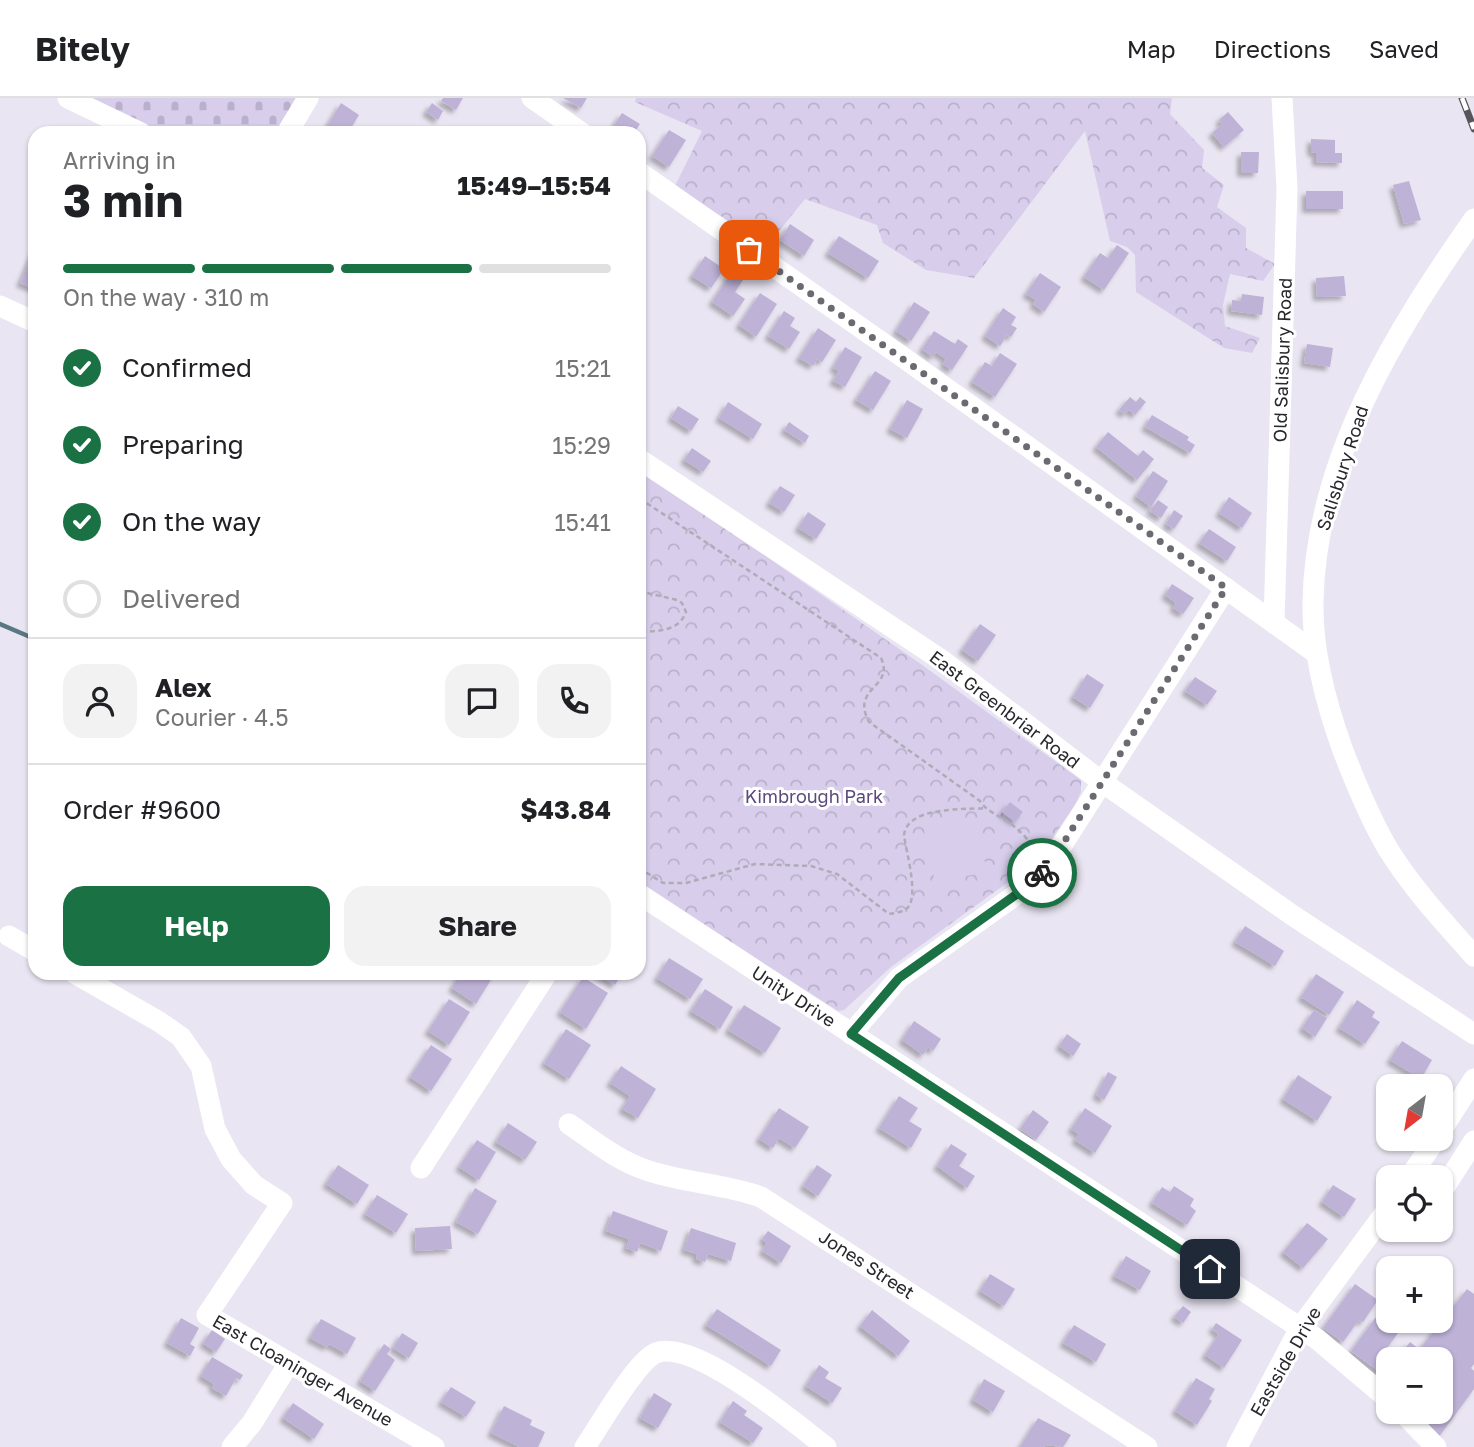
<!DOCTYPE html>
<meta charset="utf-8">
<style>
:root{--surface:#fff;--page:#f2f2f2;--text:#202124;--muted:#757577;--line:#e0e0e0;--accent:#197144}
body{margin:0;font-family:"Golos Text",sans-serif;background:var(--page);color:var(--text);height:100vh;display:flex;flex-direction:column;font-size:26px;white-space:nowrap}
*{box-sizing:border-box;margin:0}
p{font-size:23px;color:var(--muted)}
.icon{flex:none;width:38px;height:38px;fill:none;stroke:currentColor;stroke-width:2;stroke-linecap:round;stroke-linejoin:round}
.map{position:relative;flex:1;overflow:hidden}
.details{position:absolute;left:28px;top:28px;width:618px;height:854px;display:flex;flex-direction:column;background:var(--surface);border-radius:21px;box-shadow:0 2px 5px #0004}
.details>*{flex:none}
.needle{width:46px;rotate:211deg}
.fabs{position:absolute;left:1376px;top:976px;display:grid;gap:14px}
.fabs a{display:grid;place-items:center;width:77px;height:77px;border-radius:14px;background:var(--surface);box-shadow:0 2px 5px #0004;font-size:35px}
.pin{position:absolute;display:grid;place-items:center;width:60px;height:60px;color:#fff;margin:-30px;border-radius:14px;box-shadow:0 4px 10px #0006}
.courier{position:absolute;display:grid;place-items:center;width:70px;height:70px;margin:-35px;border:5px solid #197144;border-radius:50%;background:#fff;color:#222;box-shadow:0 2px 9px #0007}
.summary em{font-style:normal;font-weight:700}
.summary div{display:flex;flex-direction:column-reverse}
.summary{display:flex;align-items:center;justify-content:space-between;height:119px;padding:0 35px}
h1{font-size:46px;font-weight:700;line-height:52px}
.bar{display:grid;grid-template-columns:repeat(4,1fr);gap:10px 7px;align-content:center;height:84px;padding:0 35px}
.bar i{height:9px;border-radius:5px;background:var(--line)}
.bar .current{background:var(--accent)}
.bar p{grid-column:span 4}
.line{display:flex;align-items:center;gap:18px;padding:0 35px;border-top:2px solid var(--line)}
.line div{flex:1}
.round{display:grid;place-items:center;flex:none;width:74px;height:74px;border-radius:21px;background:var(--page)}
ol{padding:0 35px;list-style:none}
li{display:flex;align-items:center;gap:21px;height:77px}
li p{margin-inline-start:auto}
li .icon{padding:7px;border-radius:50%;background:var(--accent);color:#fff;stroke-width:4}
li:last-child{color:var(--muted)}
li i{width:38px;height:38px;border:4px solid var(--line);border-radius:50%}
.cta{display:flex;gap:14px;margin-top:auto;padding:14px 35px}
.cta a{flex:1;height:80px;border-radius:21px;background:var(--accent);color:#fff;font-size:28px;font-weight:700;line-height:80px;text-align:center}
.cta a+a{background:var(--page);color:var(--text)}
header{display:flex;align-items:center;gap:42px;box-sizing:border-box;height:98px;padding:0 35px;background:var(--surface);border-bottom:2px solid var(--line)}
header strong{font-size:33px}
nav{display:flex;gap:38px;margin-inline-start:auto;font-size:24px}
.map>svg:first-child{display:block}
.forest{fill:url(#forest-crowns)}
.cemetery{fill:url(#cemetery-stones)}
.pitch{fill:#d8ceec}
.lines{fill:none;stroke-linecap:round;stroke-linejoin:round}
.stream{stroke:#587882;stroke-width:4.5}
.building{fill:#beb2d7;filter:url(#shadow)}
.path{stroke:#afacb7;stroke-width:2.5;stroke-dasharray:5 3.5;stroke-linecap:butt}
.minor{stroke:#fff;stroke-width:21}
.rail-casing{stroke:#57555c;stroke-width:7}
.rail{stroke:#fff;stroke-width:4.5;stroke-dasharray:13;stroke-linecap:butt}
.done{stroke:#6c6a71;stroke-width:7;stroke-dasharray:0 12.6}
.route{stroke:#197144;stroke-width:9}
.labels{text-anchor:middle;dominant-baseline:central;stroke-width:6;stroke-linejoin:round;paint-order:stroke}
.street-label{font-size:18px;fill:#28272c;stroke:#fff}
.park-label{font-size:18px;fill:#5c497c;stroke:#fff}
</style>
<header>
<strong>Bitely</strong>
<nav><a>Map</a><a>Directions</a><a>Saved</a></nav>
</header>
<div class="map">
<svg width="1474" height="1349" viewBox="0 0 1474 1349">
<defs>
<pattern id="forest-crowns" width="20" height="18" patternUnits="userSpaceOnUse" patternTransform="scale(1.75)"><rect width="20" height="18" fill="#d8ceec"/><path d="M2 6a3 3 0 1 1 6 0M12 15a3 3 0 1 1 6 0" fill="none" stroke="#b9b1cb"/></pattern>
<pattern id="cemetery-stones" width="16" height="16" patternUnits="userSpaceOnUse" patternTransform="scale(1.75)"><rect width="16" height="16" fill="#d8ceec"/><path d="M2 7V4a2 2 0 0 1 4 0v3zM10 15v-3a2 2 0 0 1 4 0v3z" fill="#b9b1cb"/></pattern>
<filter id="shadow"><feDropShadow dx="-4" dy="4" stdDeviation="2" flood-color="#0004"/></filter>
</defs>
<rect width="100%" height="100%" fill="#e9e5f2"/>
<g class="forest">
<polygon points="636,0 1172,0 1170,16 1204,52 1202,70 1224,87 1217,109 1246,130 1246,150 1275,166 1263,183 1230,176 1223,207 1225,228 1260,240 1252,255 1224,250 1136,194 1135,157 1127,149 1110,143 1085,33 974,180 926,172 883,145 877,127 805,101 767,148 675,88 702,33 635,4"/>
<polygon points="639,370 918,564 1081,682 1081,694 1075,707 1036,764 891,869 844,912 838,913 639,786"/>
</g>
<polygon class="cemetery" points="84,0 301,0 278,35 158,35"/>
<polygon class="pitch" points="976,722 987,774 935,784 924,732"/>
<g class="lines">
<polyline class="stream" points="0,526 35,541"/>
</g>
<g class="building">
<polygon points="443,0 463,0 456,12 441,3"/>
<polygon points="563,0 587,0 581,10"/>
<polygon points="341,5 359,17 348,35 330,35 325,32"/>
<polygon points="432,5 443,13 438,22 426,14"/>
<polygon points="1228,14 1244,32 1224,49 1212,35 1222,26 1219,22"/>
<polygon points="622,15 640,26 634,35 614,35 617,29 614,27"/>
<polygon points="669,32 686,42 669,69 652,58"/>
<polygon points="1311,41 1335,42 1335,55 1342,55 1342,65 1316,64 1316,55 1311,54"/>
<polygon points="1241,54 1259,54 1258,75 1241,75"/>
<polygon points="1409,83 1421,122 1404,126 1393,87"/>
<rect x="1306" y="93" width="37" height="18"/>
<polygon points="790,126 814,142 804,158 780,142"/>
<polygon points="839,138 879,163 868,180 828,155"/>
<polygon points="1117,147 1129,155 1104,192 1084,179 1100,155 1108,160"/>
<polygon points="35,150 35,191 20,185"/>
<polygon points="705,158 724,171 711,190 692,178"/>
<polygon points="731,175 743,182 735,194 745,201 733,218 712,204"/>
<polygon points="1040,175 1061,189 1044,214 1033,206 1036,202 1026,196"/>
<polygon points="1344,178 1346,198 1317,199 1316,180"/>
<polygon points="760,195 777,206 756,239 739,227"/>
<polygon points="1242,196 1264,199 1262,217 1231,213 1232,202 1241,203"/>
<polygon points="914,204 930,214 911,243 896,233"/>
<polygon points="1003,210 1016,219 1011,227 1017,230 1011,239 1007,237 1000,248 985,238"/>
<polygon points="784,213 795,220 790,228 800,234 789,251 768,238"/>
<polygon points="818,230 836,242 822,264 817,261 813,268 799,260"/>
<polygon points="934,233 955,246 958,241 968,248 952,272 943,266 946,261 936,254 933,259 922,251"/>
<polygon points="1307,246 1333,250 1330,269 1304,265"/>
<polygon points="845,249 862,259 845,289 833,283 839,273 833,270"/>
<polygon points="1000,255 1017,266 995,299 972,284 985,264 992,268"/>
<polygon points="875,273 891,283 873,312 856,302"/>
<polygon points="1130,299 1136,304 1140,299 1146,304 1135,317 1129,312 1124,316 1119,312"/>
<polygon points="907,302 923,311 907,340 890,331"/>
<polygon points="728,304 762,326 753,341 719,320"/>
<polygon points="678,308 699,321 691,333 671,320"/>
<polygon points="1152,317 1189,339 1187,342 1195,347 1190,355 1145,329"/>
<polygon points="789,324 809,338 805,345 784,332"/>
<polygon points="1108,334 1138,358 1143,352 1154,361 1137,382 1096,349"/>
<polygon points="692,350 711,363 703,374 684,362"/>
<polygon points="1153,373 1168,383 1151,409 1136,398"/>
<polygon points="780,388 795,397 784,414 769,405"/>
<polygon points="1229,399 1252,415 1242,430 1219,415"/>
<polygon points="1158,402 1168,409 1161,420 1150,413"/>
<polygon points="1174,412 1183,418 1174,431 1166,426"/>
<polygon points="808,414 826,426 816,441 798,430"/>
<polygon points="1209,431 1236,449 1227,463 1199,445"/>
<polygon points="1172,486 1194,500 1183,516 1173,510 1176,505 1165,497"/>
<polygon points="980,526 996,537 978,563 962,552"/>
<polygon points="1087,576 1104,587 1090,610 1073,599"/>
<polygon points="1195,579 1217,593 1207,607 1185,593"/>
<polygon points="1010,704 1023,714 1015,724 1002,714"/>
<polygon points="1245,828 1284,853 1275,868 1235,844"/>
<polygon points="669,860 703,881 690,901 657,880"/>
<polygon points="461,875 495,875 476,906 452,890"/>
<polygon points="595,875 622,875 615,887"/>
<polygon points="1316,876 1344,894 1329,917 1301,899"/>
<polygon points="583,879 608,895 586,931 560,914"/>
<polygon points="705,891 733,909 720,931 691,913"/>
<polygon points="449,901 470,914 449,947 428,933"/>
<polygon points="1357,902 1375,914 1372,919 1380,924 1365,946 1339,930"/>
<polygon points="744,907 781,930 765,955 728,932"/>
<polygon points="1314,912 1327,920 1315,939 1302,930"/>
<polygon points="914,923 941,941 933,953 928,949 923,957 902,942"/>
<polygon points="566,931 591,947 569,981 544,965"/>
<polygon points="1067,936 1081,946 1073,958 1059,948"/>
<polygon points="1402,943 1432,962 1421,981 1390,962"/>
<polygon points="431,947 452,961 431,993 410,979"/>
<polygon points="621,968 656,991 638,1020 622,1011 630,998 610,985"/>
<polygon points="1108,974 1117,979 1104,1002 1096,997"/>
<polygon points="1298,977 1332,999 1317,1023 1283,1001"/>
<polygon points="899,998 918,1010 909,1023 922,1031 911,1050 879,1030"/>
<polygon points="779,1010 809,1029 795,1050 779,1040 773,1050 759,1041"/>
<polygon points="1085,1010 1112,1028 1095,1055 1075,1042 1079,1036 1071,1031"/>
<polygon points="1033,1012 1049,1024 1036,1042 1020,1031"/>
<polygon points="508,1025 537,1044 525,1062 496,1044"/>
<polygon points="477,1042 496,1054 479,1082 459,1069"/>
<polygon points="951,1046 967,1056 959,1068 975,1078 967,1090 937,1068"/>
<polygon points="338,1067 369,1087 357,1106 326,1086"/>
<polygon points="817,1067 832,1077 818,1098 803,1088"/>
<polygon points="1333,1087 1356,1101 1344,1119 1322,1104"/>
<polygon points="1174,1088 1194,1101 1190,1108 1196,1113 1187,1127 1152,1105 1162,1089 1170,1094"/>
<polygon points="475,1090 497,1103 478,1136 456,1124"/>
<polygon points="377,1097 408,1116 396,1135 365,1116"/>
<polygon points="613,1113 668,1133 661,1153 640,1145 637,1154 626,1150 629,1141 606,1133"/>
<polygon points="1307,1125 1328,1141 1303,1170 1283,1154"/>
<polygon points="450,1128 452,1151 416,1153 415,1130"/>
<polygon points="691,1130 736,1145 731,1163 708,1156 705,1164 696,1161 697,1156 684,1152"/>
<polygon points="768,1133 791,1148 781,1165 762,1153 767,1145 762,1141"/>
<polygon points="1126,1158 1151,1173 1140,1192 1114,1178"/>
<polygon points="990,1176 1015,1191 1004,1208 980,1193"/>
<polygon points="1355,1186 1378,1202 1363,1224 1359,1222 1343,1244 1323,1230"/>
<polygon points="1467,1191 1474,1196 1474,1266 1471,1270 1474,1273 1474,1291 1438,1340 1418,1325 1426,1314 1440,1314 1440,1294 1452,1278 1440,1270 1440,1261 1422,1248"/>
<polygon points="1183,1208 1191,1214 1183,1225 1174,1219"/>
<polygon points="717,1211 781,1252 771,1268 706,1227"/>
<polygon points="872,1212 910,1243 898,1258 860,1228"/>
<polygon points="1376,1219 1398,1235 1387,1250 1399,1258 1410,1244 1428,1258 1425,1262 1388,1262 1388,1280 1351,1253"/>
<polygon points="181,1220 199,1230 190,1246 195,1249 190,1258 167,1245"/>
<polygon points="321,1221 356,1240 347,1256 329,1246 327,1249 310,1240"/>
<polygon points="1216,1225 1242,1242 1224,1270 1205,1257 1219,1236 1212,1231"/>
<polygon points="1074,1227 1106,1246 1096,1264 1063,1245"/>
<polygon points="212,1232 225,1241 216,1254 203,1245"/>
<polygon points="402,1235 418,1245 409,1260 393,1250"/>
<polygon points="384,1246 391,1251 387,1256 395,1262 375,1293 360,1283"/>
<polygon points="212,1259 243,1277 240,1282 236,1280 226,1298 212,1290 214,1286 201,1278"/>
<polygon points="819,1267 829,1274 825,1280 842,1290 832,1305 806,1288"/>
<polygon points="1196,1280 1215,1291 1209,1301 1212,1303 1197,1327 1175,1313"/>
<polygon points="984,1281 1005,1293 993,1314 973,1302"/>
<polygon points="451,1289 476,1304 466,1319 441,1304"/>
<polygon points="654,1295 672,1306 658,1330 640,1320"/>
<polygon points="733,1303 747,1313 744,1317 763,1330 753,1345 720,1324"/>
<polygon points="293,1305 324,1326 314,1341 283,1320"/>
<polygon points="504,1308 532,1322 530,1327 545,1334 538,1349 519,1349 491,1335"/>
<polygon points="1038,1320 1071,1337 1063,1349 1045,1347 1044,1349 1020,1349"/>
</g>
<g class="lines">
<g class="path">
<path d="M639,402L648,406L881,560C895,590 850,589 869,624L980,703C987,714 1000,718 1011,726C1022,734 1030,744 1038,755"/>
<path d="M639,493L677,502L682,505L686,514C679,534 656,533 639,534"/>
<path d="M639,770L663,785H686L755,766L811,768L837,776L889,816C896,815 905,814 909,808C918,794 906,753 904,737C908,708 962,712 985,710"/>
</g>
<g class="minor">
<polyline points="68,0 141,35"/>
<polyline points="532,0 582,35"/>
<polyline points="287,35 308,0"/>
<polyline points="639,74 904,260 1316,555"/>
<path d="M1474,121C1395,234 1315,362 1313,505C1312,554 1326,605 1342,650C1355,684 1369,719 1388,751C1412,790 1444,824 1474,858"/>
<polyline points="0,208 35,224"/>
<polyline points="639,361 943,563 1102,684 1295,819 1474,936"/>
<polyline points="1274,525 1287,90 1282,0"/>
<polyline points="639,796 1317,1241 1388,1301"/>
<polyline points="9,838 35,853"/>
<polyline points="74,875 158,923 181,939 201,968 215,1031 231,1061 254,1087 282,1105 207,1217 434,1349"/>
<polyline points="851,936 899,880 1031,786 1048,769 1226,490"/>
<path d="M569,1026C594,1043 619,1064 649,1073C686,1085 725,1086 761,1099L1147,1349"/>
<polyline points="1440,1034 1474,981"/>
<polyline points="421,1070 547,875"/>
<polyline points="1409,1080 1436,1041"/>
<polyline points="1440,1096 1474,1043"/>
<polyline points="1402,1314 1436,1349"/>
<polyline points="232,1349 252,1325 289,1265"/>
<path d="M585,1349C599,1329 636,1263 656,1255C694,1240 795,1325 826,1349"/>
<polyline points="1237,1349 1300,1230 1388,1111"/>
</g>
<defs>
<polyline id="rail" points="1462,0 1474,31"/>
</defs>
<use href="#rail" class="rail-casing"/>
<use href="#rail" class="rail"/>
</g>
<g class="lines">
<polyline class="done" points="749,152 1226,490 1048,769 1042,775"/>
<polyline class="route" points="1042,775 1031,786 899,880 851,936 1210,1171"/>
</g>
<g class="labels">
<g class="street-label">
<text transform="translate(1282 262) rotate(-88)">Old Salisbury Road</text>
<text transform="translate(1342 370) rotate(-72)">Salisbury Road</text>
<text transform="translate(1005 611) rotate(37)">East Greenbriar Road</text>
<text transform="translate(794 898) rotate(33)">Unity Drive</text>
<text transform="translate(867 1166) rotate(33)">Jones Street</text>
<text transform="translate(1285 1263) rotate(-60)">Eastside Drive</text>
<text transform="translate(303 1272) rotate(30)">East Cloaninger Avenue</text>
</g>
<g class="park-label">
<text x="814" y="698">Kimbrough Park</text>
</g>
</g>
</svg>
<div class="fabs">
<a><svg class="needle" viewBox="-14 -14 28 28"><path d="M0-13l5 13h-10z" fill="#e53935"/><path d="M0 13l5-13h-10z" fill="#757577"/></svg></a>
<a><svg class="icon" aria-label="locate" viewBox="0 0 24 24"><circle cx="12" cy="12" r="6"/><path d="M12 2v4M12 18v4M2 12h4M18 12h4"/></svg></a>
<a>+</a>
<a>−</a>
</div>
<div class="pin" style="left:749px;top:152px;background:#ea580c"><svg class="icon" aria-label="bag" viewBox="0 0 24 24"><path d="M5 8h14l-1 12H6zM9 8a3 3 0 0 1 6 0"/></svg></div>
<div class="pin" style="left:1210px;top:1171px;background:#1f2937"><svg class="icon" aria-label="home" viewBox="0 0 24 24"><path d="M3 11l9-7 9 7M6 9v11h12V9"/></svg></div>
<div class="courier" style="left:1042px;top:775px"><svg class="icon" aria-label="bike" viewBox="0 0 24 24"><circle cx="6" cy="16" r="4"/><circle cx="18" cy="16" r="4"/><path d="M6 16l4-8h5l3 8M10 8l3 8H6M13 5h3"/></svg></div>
<section class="details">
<div class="summary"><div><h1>3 min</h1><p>Arriving in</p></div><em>15:49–15:54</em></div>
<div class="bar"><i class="current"></i><i class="current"></i><i class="current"></i><i></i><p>On the way · 310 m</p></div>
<ol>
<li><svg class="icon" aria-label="check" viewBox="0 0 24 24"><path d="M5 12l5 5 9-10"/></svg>Confirmed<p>15:21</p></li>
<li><svg class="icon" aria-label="check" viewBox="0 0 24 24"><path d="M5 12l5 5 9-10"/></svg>Preparing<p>15:29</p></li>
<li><svg class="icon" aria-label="check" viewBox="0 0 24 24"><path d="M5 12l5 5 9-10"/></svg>On the way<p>15:41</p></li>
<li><i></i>Delivered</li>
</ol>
<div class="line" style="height:126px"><a class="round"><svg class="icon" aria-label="person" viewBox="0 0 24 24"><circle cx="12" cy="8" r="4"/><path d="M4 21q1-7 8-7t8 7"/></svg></a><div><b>Alex</b><p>Courier · 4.5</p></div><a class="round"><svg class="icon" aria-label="chat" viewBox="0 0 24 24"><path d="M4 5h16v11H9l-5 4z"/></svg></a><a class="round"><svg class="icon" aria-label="phone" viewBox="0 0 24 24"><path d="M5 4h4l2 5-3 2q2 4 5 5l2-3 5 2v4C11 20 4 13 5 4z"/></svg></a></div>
<div class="line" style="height:91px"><div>Order #9600</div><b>$43.84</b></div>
<div class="cta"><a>Help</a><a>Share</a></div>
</section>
</div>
